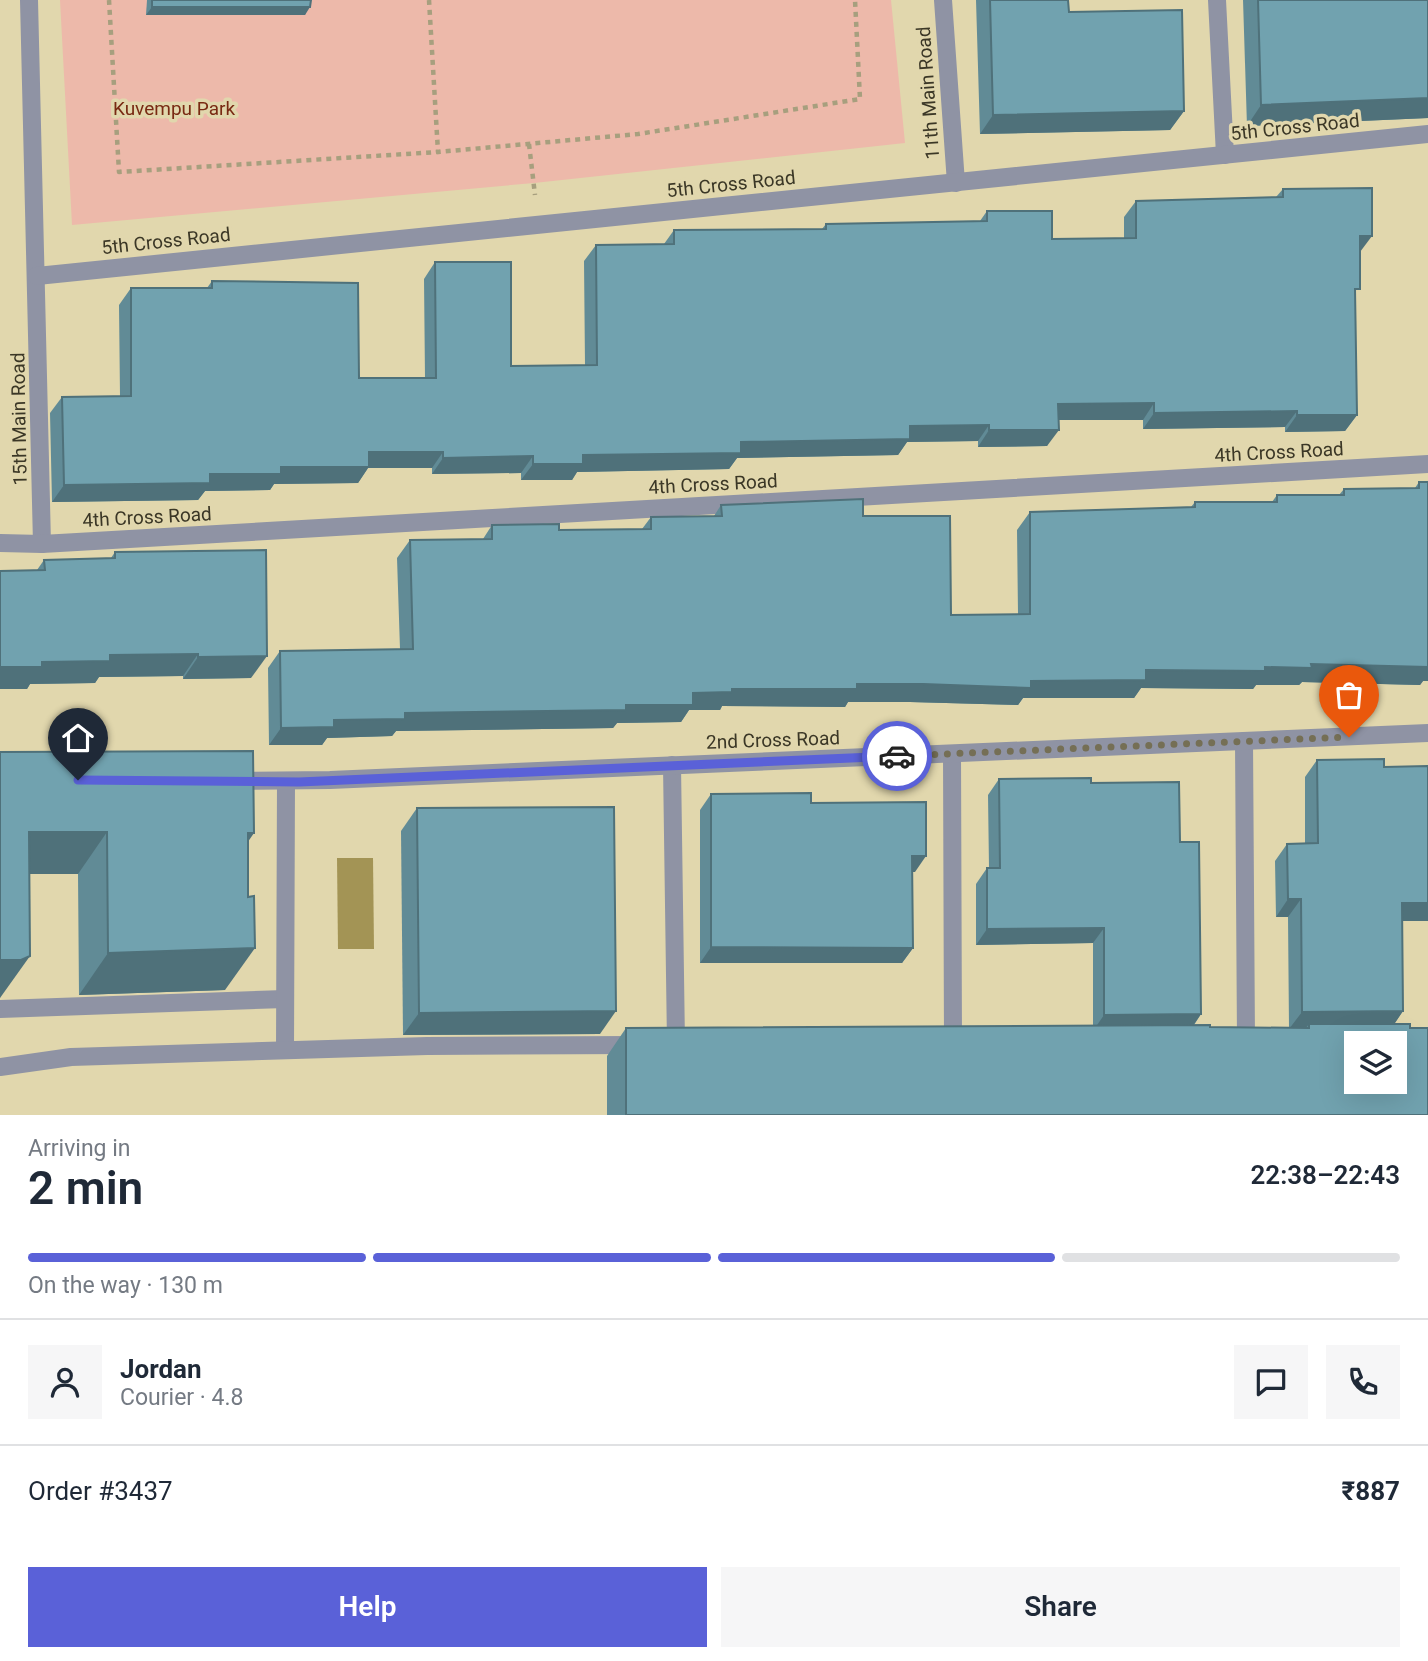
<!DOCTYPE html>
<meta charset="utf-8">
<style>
:root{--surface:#fff;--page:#f6f6f7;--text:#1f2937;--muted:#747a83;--line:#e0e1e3;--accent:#5a61d8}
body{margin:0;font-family:Roboto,sans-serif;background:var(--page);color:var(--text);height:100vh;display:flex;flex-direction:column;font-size:26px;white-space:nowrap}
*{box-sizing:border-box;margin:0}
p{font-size:23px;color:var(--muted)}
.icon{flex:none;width:38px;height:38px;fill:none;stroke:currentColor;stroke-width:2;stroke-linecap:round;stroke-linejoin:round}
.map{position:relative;height:1115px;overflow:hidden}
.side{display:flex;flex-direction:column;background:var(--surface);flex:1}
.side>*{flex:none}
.controls{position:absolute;left:1344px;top:1031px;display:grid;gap:14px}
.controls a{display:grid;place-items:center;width:63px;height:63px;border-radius:0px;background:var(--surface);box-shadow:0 7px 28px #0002;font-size:35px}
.pin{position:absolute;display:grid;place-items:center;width:60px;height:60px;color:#fff;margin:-72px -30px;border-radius:50% 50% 50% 0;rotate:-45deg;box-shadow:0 0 7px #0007}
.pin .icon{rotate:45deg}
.courier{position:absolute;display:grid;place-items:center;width:70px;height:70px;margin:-35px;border:5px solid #5a61d8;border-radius:50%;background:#fff;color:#222;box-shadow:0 2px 9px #0007}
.summary em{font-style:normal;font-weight:600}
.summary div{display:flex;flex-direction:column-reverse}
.summary{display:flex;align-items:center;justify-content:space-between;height:119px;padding:0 28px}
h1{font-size:46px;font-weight:600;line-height:52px}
.bar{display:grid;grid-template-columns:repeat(4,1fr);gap:10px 7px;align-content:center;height:84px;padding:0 28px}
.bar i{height:9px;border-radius:5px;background:var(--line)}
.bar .current{background:var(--accent)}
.bar p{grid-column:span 4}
.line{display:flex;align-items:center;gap:18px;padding:0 28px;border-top:2px solid var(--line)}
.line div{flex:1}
.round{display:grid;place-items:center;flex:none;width:74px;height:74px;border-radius:0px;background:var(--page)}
.primary-button{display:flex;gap:14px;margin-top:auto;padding:14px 28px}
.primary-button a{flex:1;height:80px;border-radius:0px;background:var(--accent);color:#fff;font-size:28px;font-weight:600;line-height:80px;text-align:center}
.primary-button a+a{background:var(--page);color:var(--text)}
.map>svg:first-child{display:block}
.green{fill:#edb9aa}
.water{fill:#a39455}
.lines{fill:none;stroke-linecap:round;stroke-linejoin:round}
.path{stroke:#a79f7e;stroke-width:4.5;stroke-dasharray:5 5;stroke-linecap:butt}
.minor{stroke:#8f93a4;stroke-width:18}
.tertiary{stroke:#8f93a4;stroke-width:18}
.wall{fill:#618b96}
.shaded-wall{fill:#4f717a}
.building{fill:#71a2af;stroke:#4f717a;stroke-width:2;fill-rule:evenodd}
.done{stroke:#756f55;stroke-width:7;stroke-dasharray:0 12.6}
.route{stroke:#5a61d8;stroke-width:9}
.labels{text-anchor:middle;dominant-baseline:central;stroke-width:7;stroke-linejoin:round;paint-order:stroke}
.street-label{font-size:19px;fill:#3b3726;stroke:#e1d7ad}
.park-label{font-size:19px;fill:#792a13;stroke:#e1d7ad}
</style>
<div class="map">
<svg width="1428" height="1115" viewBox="0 0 1428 1115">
<rect width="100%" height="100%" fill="#e1d7ad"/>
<polygon class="green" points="60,0 891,0 905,143 534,183 72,225"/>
<polygon class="water" points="337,858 373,858 374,949 338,949"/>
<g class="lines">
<g class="path">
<polyline points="109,0 119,172 438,152"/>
<polyline points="429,0 438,152 638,134 860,99 855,0"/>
<polyline points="529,144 535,195"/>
</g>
<g class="minor">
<polyline points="29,0 42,544"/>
<polyline points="943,0 956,183"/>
<polyline points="1217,0 1225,155"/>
<polyline points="37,276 1428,134"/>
<polyline points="0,543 42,544 1428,464"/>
<polyline points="1244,741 1246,1041"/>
<polyline points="952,754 953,1043"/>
<polyline points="672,765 676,1044"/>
<polyline points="232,781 330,780 1428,733"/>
<polyline points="0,1009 285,999"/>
<polyline points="285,1050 286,782"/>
</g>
<polyline class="tertiary" points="0,1067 71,1057 427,1046 636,1045"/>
</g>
<g class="wall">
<polygon points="147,0 311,0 305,15 146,15"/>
<polygon points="976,0 1068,0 1069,12 1184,111 1170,130 980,134"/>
<polygon points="1243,0 1428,0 1428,118 1247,126"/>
<polygon points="1283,189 1360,252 1355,296 1357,415 1345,431 1285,432 1285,427 1143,429 1143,420 1059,420 1047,446 978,447 978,441 907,442 898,455 737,458 729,469 577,472 572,480 521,480 521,473 432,474 432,468 368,468 358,483 274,484 270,490 205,491 198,500 52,502 50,413 62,397 120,396 119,305 131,288 207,288 212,281 359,378 425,378 424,279 435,262 511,366 585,365 584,261 596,245 664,244 674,230 822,229 826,224 980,221 987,211 1052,239 1124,238 1124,217 1136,201 1276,197"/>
<polygon points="1419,482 1428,482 1428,681 1423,681 1420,685 1302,682 1299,685 1256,685 1253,689 1141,688 1134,698 1023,698 1018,705 910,702 848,702 845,707 722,706 720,710 689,710 681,722 617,723 613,728 396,731 392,736 327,738 322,745 269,745 268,668 280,651 400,649 397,558 410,540 483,539 492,525 559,530 642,529 651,517 714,516 721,505 863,516 951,615 1018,614 1017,530 1030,512 1191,507 1195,502 1272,502 1277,495 1339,495 1344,489 1415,488"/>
<polygon points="115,552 251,678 183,679 183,676 99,677 95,683 30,684 27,689 37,570 44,560 111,558"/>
<polygon points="0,752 248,841 225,990 79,995 78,874 29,874 0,998"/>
<polygon points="1317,760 1384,767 1428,766 1428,921 1402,921 1403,1011 1394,1024 1410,1028 1428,1115 607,1115 607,1056 626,1028 1093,1026 1093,943 976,945 976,884 987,868 989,868 988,795 999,779 1091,783 1180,842 1201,1014 1194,1025 1210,1027 1289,1028 1288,917 1276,917 1275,861 1287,844 1305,843 1305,777"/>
<polygon points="711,794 811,803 915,872 912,872 913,948 902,963 700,963 700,810"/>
<polygon points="417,808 600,1034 403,1035 401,831"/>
</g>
<g class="shaded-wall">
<polygon points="152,7 310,7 305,15 146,15"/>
<polygon points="1428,98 1428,118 1247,126 1261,105"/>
<polygon points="1184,111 1170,130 980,134 993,115"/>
<polygon points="1360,236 1372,236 1360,252 1348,252"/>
<polygon points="1154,403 1143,420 1047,420 1058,404"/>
<polygon points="1297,411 1285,427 1143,429 1154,413"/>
<polygon points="1297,415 1357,415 1345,431 1285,432"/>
<polygon points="989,425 978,441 907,442 898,455 737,458 729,469 577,472 572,480 521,480 533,464 583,455 910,426"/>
<polygon points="989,430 1059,430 1047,446 978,447"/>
<polygon points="369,452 443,452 432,468 368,468 358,483 274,484 270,490 205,491 198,500 52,502 64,485 210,474 281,467"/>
<polygon points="533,456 521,473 432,474 443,458"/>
<polygon points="198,654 183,676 99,677 95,683 30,684 27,689 0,689 0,667 110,655"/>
<polygon points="267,656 251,678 183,679 198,657"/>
<polygon points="1311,664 1428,667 1428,681 1423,681 1420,685 1302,682 1299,685 1256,685 1253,689 1141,688 1134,698 1023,698 1018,705 910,702 848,702 845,707 722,706 720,710 689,710 681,722 617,723 613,728 396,731 392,736 327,738 322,745 269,745 281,728 334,720 405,713 626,705 693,693 732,689 857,684 1031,681 1146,670 1265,667"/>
<polygon points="29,832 107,832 78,874 0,874"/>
<polygon points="248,833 254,833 225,875"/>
<polygon points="912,856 926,856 915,872 901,872"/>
<polygon points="1288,899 1301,899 1288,917 1276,917"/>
<polygon points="1402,903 1428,903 1428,921 1390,921"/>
<polygon points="1104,928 1093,943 976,945 987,929"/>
<polygon points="711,947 913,948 902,963 700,963"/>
<polygon points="255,948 225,990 79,995 108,953"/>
<polygon points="30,956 0,998 0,960"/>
<polygon points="616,1011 600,1034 403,1035 419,1013"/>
<polygon points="1403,1011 1391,1029 1309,1024 1305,1029 1289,1029 1302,1012"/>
<polygon points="1201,1014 1190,1030 1093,1031 1104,1015"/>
</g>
<g class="building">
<polygon points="152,0 311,0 310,7 152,7"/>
<polygon points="990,0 1068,0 1069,12 1182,10 1184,111 993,115"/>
<polygon points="1258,0 1428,0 1428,98 1261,105"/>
<polygon points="1372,188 1372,236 1360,236 1360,289 1355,289 1357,415 1297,415 1297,411 1154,413 1154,403 1058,404 1059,430 989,430 989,425 910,426 910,439 741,442 741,453 583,455 583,464 533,464 533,456 443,458 443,452 369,452 369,467 281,467 281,474 210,474 210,483 64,485 62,397 131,396 131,288 212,288 212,281 358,283 359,378 436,378 435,262 511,262 511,366 597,365 596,245 674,244 674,230 826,229 826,224 987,221 987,211 1052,211 1052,239 1136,238 1136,201 1283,197 1283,189"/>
<polygon points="1419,482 1428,482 1428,667 1311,664 1312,668 1265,667 1265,671 1146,670 1146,680 1031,681 1031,688 923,684 857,684 857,689 732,689 732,692 693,693 693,705 626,705 626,710 405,713 405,719 334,720 334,727 281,728 280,651 413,649 410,540 492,539 492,525 559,524 559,530 651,529 651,517 722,516 721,505 863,499 863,516 950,516 951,615 1030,614 1030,512 1195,507 1195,502 1277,502 1277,495 1344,495 1344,489 1419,488"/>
<polygon points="266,550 267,656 198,657 198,654 110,655 110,661 42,662 42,667 0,667 0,571 45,570 44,560 115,558 115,552"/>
<polygon points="253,751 254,833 248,833 248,897 254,896 255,948 108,953 107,832 29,832 30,956 21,960 0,960 0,752"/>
<polygon points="1384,759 1384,767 1428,766 1428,903 1402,903 1403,1011 1302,1012 1301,899 1288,899 1287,844 1318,843 1317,760"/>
<polygon points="1091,778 1091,783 1179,782 1180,842 1199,842 1201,1014 1104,1015 1104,928 987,929 987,868 1000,868 999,779"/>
<polygon points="811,793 811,803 926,802 926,856 912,856 913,948 711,947 711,794"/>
<polygon points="614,807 616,1011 419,1013 417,808"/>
<path d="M1309,1024H1410V1028H1428V1115H626V1028L1210,1025V1027L1309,1028ZM1356,1043H1395V1082H1356Z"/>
</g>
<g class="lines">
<polyline class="done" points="897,756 1349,737"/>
<polyline class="route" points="78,780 299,782 897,756"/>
</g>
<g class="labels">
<g class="street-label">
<text transform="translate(928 93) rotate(-94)">11th Main Road</text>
<text transform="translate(1295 127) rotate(-6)">5th Cross Road</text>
<text transform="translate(731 184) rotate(-6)">5th Cross Road</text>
<text transform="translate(166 241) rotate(-6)">5th Cross Road</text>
<text transform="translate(19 419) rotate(-91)">15th Main Road</text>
<text transform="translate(1279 452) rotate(-3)">4th Cross Road</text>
<text transform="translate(713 484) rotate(-3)">4th Cross Road</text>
<text transform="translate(147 517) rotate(-3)">4th Cross Road</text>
<text transform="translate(773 740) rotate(-2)">2nd Cross Road</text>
</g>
<g class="park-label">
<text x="174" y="108">Kuvempu Park</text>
</g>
</g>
</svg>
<div class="controls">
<a><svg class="icon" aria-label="layers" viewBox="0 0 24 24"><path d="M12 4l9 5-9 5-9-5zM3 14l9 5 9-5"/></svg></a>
</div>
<div class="pin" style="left:1349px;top:737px;background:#ea580c"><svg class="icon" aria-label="bag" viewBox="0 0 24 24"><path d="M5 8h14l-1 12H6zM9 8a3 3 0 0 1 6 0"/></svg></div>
<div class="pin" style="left:78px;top:780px;background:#1f2937"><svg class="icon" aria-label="home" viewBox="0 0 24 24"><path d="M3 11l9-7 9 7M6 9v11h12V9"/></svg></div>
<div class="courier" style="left:897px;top:756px"><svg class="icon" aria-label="car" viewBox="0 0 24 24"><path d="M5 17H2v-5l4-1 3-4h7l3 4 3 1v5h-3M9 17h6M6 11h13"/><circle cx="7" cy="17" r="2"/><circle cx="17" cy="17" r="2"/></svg></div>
</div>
<section class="side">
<div class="summary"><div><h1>2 min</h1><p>Arriving in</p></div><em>22:38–22:43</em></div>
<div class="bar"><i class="current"></i><i class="current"></i><i class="current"></i><i></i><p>On the way · 130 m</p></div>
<div class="line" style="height:126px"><a class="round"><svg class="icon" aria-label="person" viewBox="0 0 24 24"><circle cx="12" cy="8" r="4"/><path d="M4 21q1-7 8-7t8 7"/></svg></a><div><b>Jordan</b><p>Courier · 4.8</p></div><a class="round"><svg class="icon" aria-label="chat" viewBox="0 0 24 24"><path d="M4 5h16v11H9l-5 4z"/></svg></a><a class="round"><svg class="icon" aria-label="phone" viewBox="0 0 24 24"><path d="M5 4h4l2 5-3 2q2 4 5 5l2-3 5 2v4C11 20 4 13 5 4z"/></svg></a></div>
<div class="line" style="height:91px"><div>Order #3437</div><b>₹887</b></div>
<div class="primary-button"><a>Help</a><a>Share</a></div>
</section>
